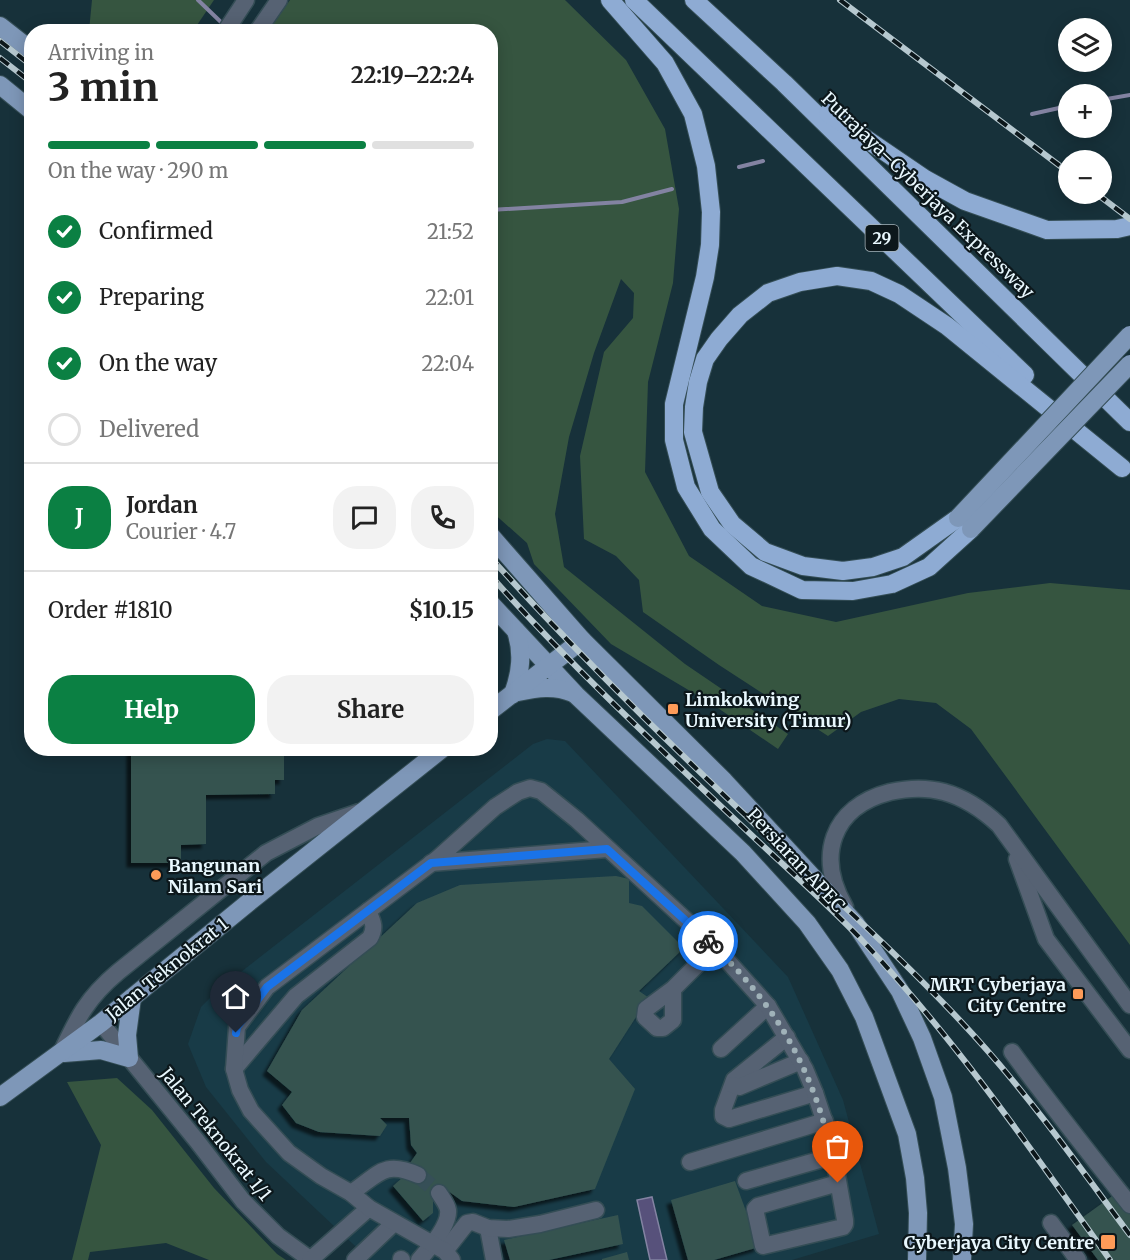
<!DOCTYPE html>
<meta charset="utf-8">
<style>
:root{--surface:#fff;--page:#f2f2f2;--text:#222;--muted:#767676;--line:#e0e0e0;--accent:#0b8043}
body{margin:0;font-family:Merriweather,serif;background:var(--page);color:var(--text);height:100vh;display:flex;flex-direction:column;font-size:22px;white-space:nowrap}
*{box-sizing:border-box;margin:0}
p{font-size:20px;color:var(--muted)}
.icon{flex:none;width:33px;height:33px;fill:none;stroke:currentColor;stroke-width:2;stroke-linecap:round;stroke-linejoin:round}
.map{position:relative;flex:1;overflow:hidden}
.panel{position:absolute;left:24px;top:24px;width:474px;height:732px;display:flex;flex-direction:column;background:var(--surface);border-radius:24px;box-shadow:0 3px 15px #0003}
.panel>*{flex:none}
.fabs{position:absolute;left:1058px;top:18px;display:grid;gap:12px}
.fabs a{display:grid;place-items:center;width:54px;height:54px;border-radius:50%;background:var(--surface);box-shadow:0 3px 15px #0003;font-size:30px}
.pin{position:absolute;display:grid;place-items:center;width:51px;height:51px;color:#fff;margin:-62px -26px;border-radius:50% 50% 50% 0;rotate:-45deg;box-shadow:0 0 6px #0007}
.pin .icon{rotate:45deg}
.courier{position:absolute;display:grid;place-items:center;width:60px;height:60px;margin:-30px;border:4px solid #1a73e8;border-radius:50%;background:#fff;color:#222;box-shadow:0 2px 8px #0007}
.summary em{font-style:normal;font-weight:700}
.summary div{display:flex;flex-direction:column-reverse}
.summary{display:flex;align-items:center;justify-content:space-between;height:102px;padding:0 24px}
h1{font-size:39px;font-weight:700;line-height:45px}
.bar{display:grid;grid-template-columns:repeat(4,1fr);gap:9px 6px;align-content:center;height:72px;padding:0 24px}
.bar i{height:8px;border-radius:4px;background:var(--line)}
.bar .selected{background:var(--accent)}
.bar p{grid-column:span 4}
.line{display:flex;align-items:center;gap:15px;padding:0 24px;border-top:2px solid var(--line)}
.line div{flex:1}
.round{display:grid;place-items:center;flex:none;width:63px;height:63px;border-radius:24px;background:var(--page)}
ol{padding:0 24px;list-style:none}
li{display:flex;align-items:center;gap:18px;height:66px}
li p{margin-inline-start:auto}
li .icon{padding:6px;border-radius:50%;background:var(--accent);color:#fff;stroke-width:4}
li:last-child{color:var(--muted)}
li i{width:33px;height:33px;border:3px solid var(--line);border-radius:50%}
.primary-button{display:flex;gap:12px;margin-top:auto;padding:12px 24px}
.primary-button a{flex:1;height:69px;border-radius:24px;background:var(--accent);color:#fff;font-size:24px;font-weight:700;line-height:69px;text-align:center}
.primary-button a+a{background:var(--page);color:var(--text)}
.map>svg:first-child{display:block}
.built{fill:#183b47}
.green{fill:#365540}
.water{fill:#57517b;stroke:#8383a2;stroke-width:1.5}
.lines{fill:none;stroke-linecap:round;stroke-linejoin:round}
.stream{stroke:#8383a2;stroke-width:4}
.building{fill:#355350;filter:url(#shadow)}
.minor-tunnel{stroke:#364f57;stroke-width:16;stroke-dasharray:16 8;stroke-linecap:butt}
.minor-casing{stroke:#344d55;stroke-width:19}
.major-casing{stroke:#344d55;stroke-width:20}
.highway-casing{stroke:#344d55;stroke-width:20}
.minor{stroke:#566273;stroke-width:16}
.major{stroke:#7e97b8;stroke-width:18}
.highway{stroke:#8eabd3;stroke-width:18}
.rail-casing{stroke:#b6c8cf;stroke-width:6}
.rail{stroke:#0c171b;stroke-width:4;stroke-dasharray:11;stroke-linecap:butt}
.major-bridge-casing{stroke:#344d55;stroke-width:20;stroke-linecap:butt}
.major-bridge{stroke:#7e97b8;stroke-width:18}
.done{stroke:#a0b2b9;stroke-width:6;stroke-dasharray:0 10.8}
.route{stroke:#1a73e8;stroke-width:8}
.poi-dot{fill:#fe9b58;stroke:#0c171b;stroke-width:2}
.labels{text-anchor:middle;dominant-baseline:central;stroke-width:4.5;stroke-linejoin:round;paint-order:stroke}
.shield{fill:#0c171b;stroke:#a7b4ba;stroke-width:1.5}
.shield-label{font-size:16px;font-weight:bold;fill:#e9f8fe}
.street-label{font-size:18px;fill:#e9f8fe;stroke:#0c171b}
.poi-label{font-size:18px;font-weight:bold;fill:#e9f8fe;stroke:#0c171b;text-anchor:start}
</style>
<div class="map">
<svg width="1130" height="1260" viewBox="0 0 1130 1260">
<defs>
<filter id="shadow"><feDropShadow dx="-4.5" dy="4.5" stdDeviation="1.5" flood-color="#0009"/></filter>
</defs>
<rect width="100%" height="100%" fill="#17313a"/>
<polygon class="built" points="547,739 565,741 788,977 843,1100 879,1234 792,1260 370,1260 266,1162 206,1087 188,1044 201,1007 219,989 533,744"/>
<g class="green">
<polygon points="92,0 214,0 193,31 89,31"/>
<polygon points="290,0 565,0 626,60 665,129 679,209 673,283 648,382 645,472 689,556 762,606 836,622 968,593 1050,583 1130,590 1130,945 971,729 936,703 899,699 861,712 828,736 719,665 643,612 639,580 616,556 584,539 580,456 604,352 633,318 634,293 621,279 594,353 569,437 555,514 564,567 685,664 788,734 778,749 712,704 611,644 534,564 527,543 491,511 490,32 268,31"/>
<polygon points="117,1078 152,1110 214,1188 277,1254 286,1260 209,1260 166,1243 90,1252 88,1260 72,1260 101,1145 67,1082"/>
</g>
<polygon class="water" points="652,1197 667,1260 650,1260 637,1200"/>
<g class="lines">
<g class="stream">
<polyline points="198,0 224,25"/>
<polyline points="1101,100 1130,95"/>
<polyline points="1032,114 1068,106"/>
<polyline points="739,167 763,161"/>
<polyline points="490,210 622,202 672,189"/>
</g>
</g>
<g class="building">
<polygon points="131,748 284,748 284,780 275,780 275,794 206,795 206,844 181,845 181,863 131,863"/>
<polygon points="616,876 629,879 629,903 642,906 684,948 639,991 652,1000 636,1017 609,1059 635,1089 595,1189 514,1207 462,1201 444,1188 433,1200 433,1213 423,1221 393,1186 402,1178 422,1171 410,1163 417,1153 411,1145 409,1118 380,1118 387,1125 380,1136 319,1132 296,1123 282,1105 292,1092 267,1071 302,1010 417,903 460,885"/>
<polygon points="735,1181 759,1247 714,1260 688,1260 671,1200"/>
<polygon points="1122,1189 1130,1200 1130,1260 1098,1260 1072,1225"/>
<polygon points="618,1215 623,1244 549,1260 510,1260 504,1240"/>
<polygon points="627,1252 629,1260 602,1260 602,1259"/>
</g>
<g class="lines">
<polyline class="minor-tunnel" points="418,1175 439,1193"/>
<defs>
<g id="minor">
<polyline points="225,32 246,0"/>
<polyline points="257,32 279,0"/>
<polyline points="1017,859 1046,939 1130,1050"/>
<polyline points="431,863 607,849"/>
<path d="M845,907C816,857 831,807 890,792C908,788 926,787 944,792C966,798 983,810 999,825L1130,1005"/>
<polyline points="673,989 673,1020 663,1028 657,1028 645,1017 646,1009 673,989 715,947"/>
<polyline points="101,1023 197,1141 243,1201 278,1236 311,1260"/>
<polyline points="787,1037 734,1080 723,1110 723,1116 729,1119 815,1093"/>
<polyline points="721,1049 768,1006"/>
<path d="M1012,1052C1050,1104 1090,1154 1130,1205"/>
<path d="M61,1053C78,1017 87,998 118,972L266,853L318,826L359,812"/>
<path d="M234,1069L296,996L370,938C376,927 373,922 368,911"/>
<polyline points="733,1085 739,1087 801,1061"/>
<polyline points="690,1162 825,1121"/>
<polyline points="746,1181 833,1156"/>
<path d="M351,1193C379,1174 384,1160 418,1175"/>
<polyline points="1051,1223 1078,1260"/>
<polyline points="488,1228 494,1260"/>
<polyline points="445,1251 467,1223 473,1222 488,1228 508,1229 540,1224 596,1210"/>
<polyline points="401,1259 402,1260"/>
<polyline points="310,1260 369,1208"/>
<polyline points="355,1260 394,1223"/>
<path d="M419,1260C428,1250 450,1225 448,1210C447,1204 442,1198 439,1193"/>
<polyline points="452,1260 445,1251 369,1208 351,1193 321,1176 289,1153 251,1111 240,1090 234,1069 237,1027 267,987 437,859 495,807 518,792 530,788 541,791 577,820 715,947 768,1006 805,1069 815,1093 831,1141 845,1220 845,1224 843,1227 763,1246 755,1209 758,1206 838,1183"/>
</g>
<g id="major">
<polyline points="0,26 32,51"/>
<polyline points="0,85 32,111"/>
<polyline points="490,535 582,640 724,781 855,923 900,991 922,1038 943,1097 957,1168 964,1224 962,1260"/>
<polyline points="490,603 576,695 743,853 807,923 840,970 864,1017 907,1134 915,1178 918,1213 917,1260"/>
<path d="M518,692C537,688 554,685 573,693"/>
<path d="M513,694C521,672 523,653 516,631"/>
<polyline points="490,711 582,640"/>
<polyline points="64,1053 101,1050 129,1058 127,1035 132,998"/>
<polyline points="0,1097 101,1023 254,898 443,748"/>
</g>
<g id="highway">
<polyline points="610,0 665,63 693,114 706,166 711,212 710,245 705,277 674,404 674,440 686,487 712,529 751,566 802,590 853,591 892,584 929,567 971,529"/>
<polyline points="634,0 1025,375"/>
<polyline points="694,0 784,83 1130,422"/>
<polyline points="828,113 925,179 965,201 1047,230 1117,229 1130,226"/>
<polyline points="958,518 903,557 873,567 843,571 803,566 765,552 732,524 710,492 693,432 694,407 698,382 705,359 719,339 740,315 768,293 800,282 837,276 871,281 899,294 947,326 1122,468"/>
</g>
</defs>
<use href="#minor" class="minor-casing"/>
<use href="#major" class="major-casing"/>
<use href="#highway" class="highway-casing"/>
<use href="#minor" class="minor"/>
<use href="#major" class="major"/>
<use href="#highway" class="highway"/>
<defs>
<g id="rail">
<polyline points="840,0 1068,172"/>
<polyline points="0,41 32,66"/>
<polyline points="0,58 32,83"/>
<polyline points="1097,194 1130,219"/>
<path d="M490,557C576,652 667,742 761,830C838,901 917,971 986,1049C1038,1108 1083,1172 1130,1235"/>
<path d="M490,575C570,665 657,746 744,828C782,864 822,899 859,937C953,1036 1031,1149 1110,1260"/>
</g>
</defs>
<use href="#rail" class="rail-casing"/>
<use href="#rail" class="rail"/>
<defs>
<g id="major-bridge">
<polyline points="958,518 1130,335"/>
<polyline points="971,529 1130,364"/>
</g>
</defs>
<use href="#major-bridge" class="major-bridge-casing"/>
<use href="#major-bridge" class="major-bridge"/>
</g>
<g class="lines">
<path class="done" d="M708,941C784,1011 820,1083 838,1183"/>
<polyline class="route" points="236,1033 237,1027 267,987 431,863 607,849 708,941"/>
</g>
<g class="poi-dot">
<rect x="667" y="703" width="12" height="12" rx="3"/>
<circle cx="156" cy="875" r="6"/>
<rect x="1072" y="988" width="12" height="12" rx="3"/>
<rect x="1100" y="1234" width="16" height="16" rx="3"/>
</g>
<g class="labels">
<rect class="shield" x="865.5" y="225" width="33" height="26" rx="4.5"/>
<g class="shield-label">
<text x="882" y="238">29</text>
</g>
<g class="street-label">
<text transform="translate(928 195) rotate(44)">Putrajaya–Cyberjaya Expressway</text>
<text transform="translate(796 860) rotate(47)">Persiaran APEC</text>
<text transform="translate(167 969) rotate(-39)">Jalan Teknokrat 1</text>
<text transform="translate(216 1134) rotate(51)">Jalan Teknokrat 1/1</text>
</g>
<g class="poi-label">
<text x="685" y="699">Limkokwing<tspan x="685" dy="21">University (Timur)</tspan></text>
<text x="168" y="865">Bangunan<tspan x="168" dy="21">Nilam Sari</tspan></text>
<text x="1066" y="984" text-anchor="end">MRT Cyberjaya<tspan x="1066" dy="21">City Centre</tspan></text>
<text x="1094" y="1242" text-anchor="end">Cyberjaya City Centre</text>
</g>
</g>
</svg>
<div class="fabs">
<a><svg class="icon" aria-label="layers" viewBox="0 0 24 24"><path d="M12 4l9 5-9 5-9-5zM3 14l9 5 9-5"/></svg></a>
<a>+</a>
<a>−</a>
</div>
<div class="pin" style="left:838px;top:1183px;background:#ea580c"><svg class="icon" aria-label="bag" viewBox="0 0 24 24"><path d="M5 8h14l-1 12H6zM9 8a3 3 0 0 1 6 0"/></svg></div>
<div class="pin" style="left:236px;top:1033px;background:#1f2937"><svg class="icon" aria-label="home" viewBox="0 0 24 24"><path d="M3 11l9-7 9 7M6 9v11h12V9"/></svg></div>
<div class="courier" style="left:708px;top:941px"><svg class="icon" aria-label="bike" viewBox="0 0 24 24"><circle cx="6" cy="16" r="4"/><circle cx="18" cy="16" r="4"/><path d="M6 16l4-8h5l3 8M10 8l3 8H6M13 5h3"/></svg></div>
<section class="panel">
<div class="summary"><div><h1>3 min</h1><p>Arriving in</p></div><em>22:19–22:24</em></div>
<div class="bar"><i class="selected"></i><i class="selected"></i><i class="selected"></i><i></i><p>On the way · 290 m</p></div>
<ol>
<li><svg class="icon" aria-label="check" viewBox="0 0 24 24"><path d="M5 12l5 5 9-10"/></svg>Confirmed<p>21:52</p></li>
<li><svg class="icon" aria-label="check" viewBox="0 0 24 24"><path d="M5 12l5 5 9-10"/></svg>Preparing<p>22:01</p></li>
<li><svg class="icon" aria-label="check" viewBox="0 0 24 24"><path d="M5 12l5 5 9-10"/></svg>On the way<p>22:04</p></li>
<li><i></i>Delivered</li>
</ol>
<div class="line" style="height:108px"><b class="round" style="background:var(--accent);color:#fff">J</b><div><b>Jordan</b><p>Courier · 4.7</p></div><a class="round"><svg class="icon" aria-label="chat" viewBox="0 0 24 24"><path d="M4 5h16v11H9l-5 4z"/></svg></a><a class="round"><svg class="icon" aria-label="phone" viewBox="0 0 24 24"><path d="M5 4h4l2 5-3 2q2 4 5 5l2-3 5 2v4C11 20 4 13 5 4z"/></svg></a></div>
<div class="line" style="height:78px"><div>Order #1810</div><b>$10.15</b></div>
<div class="primary-button"><a>Help</a><a>Share</a></div>
</section>
</div>
